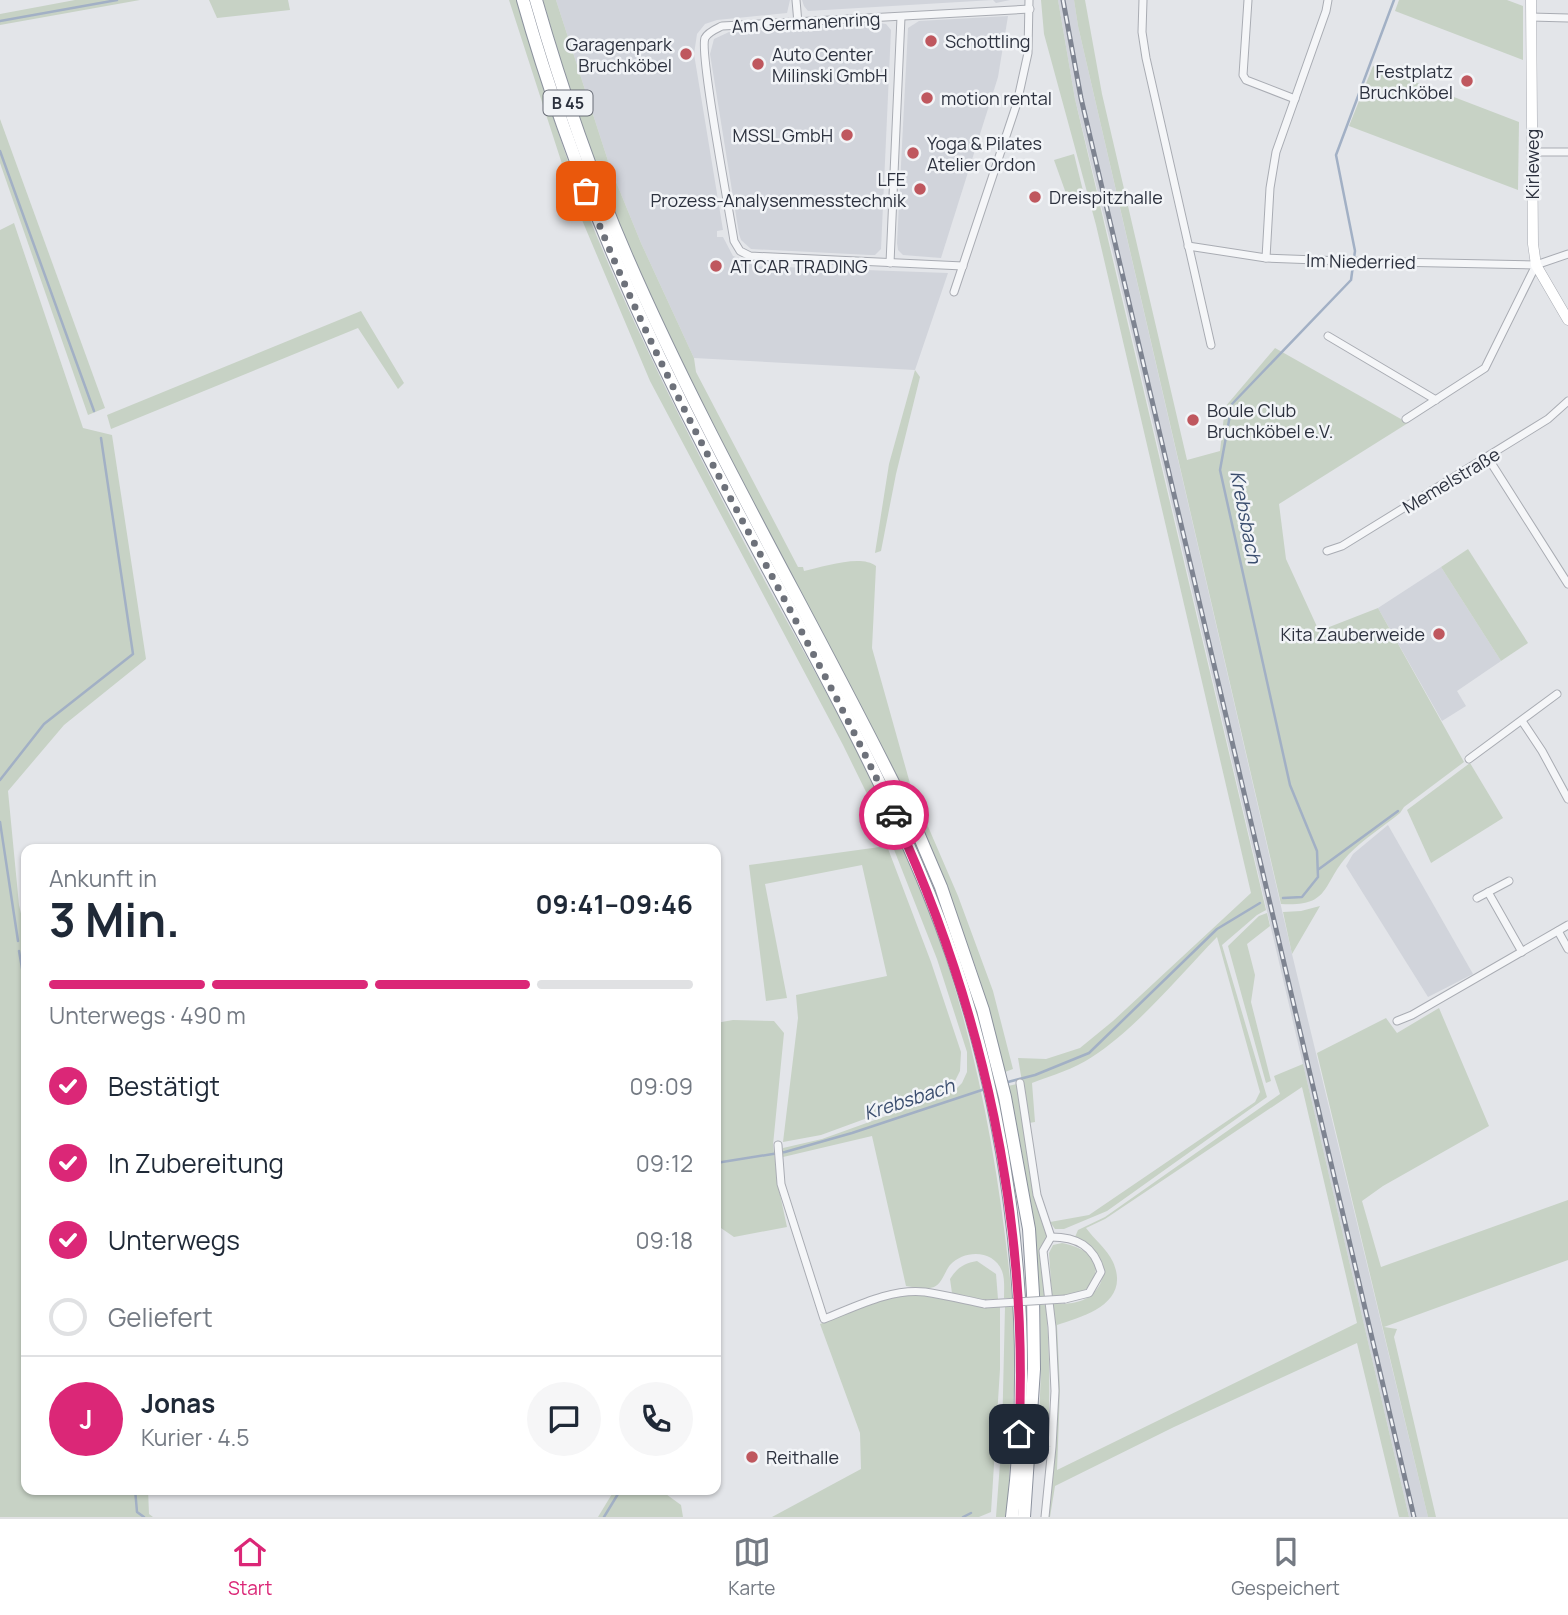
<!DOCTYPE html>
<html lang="de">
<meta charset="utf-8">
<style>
:root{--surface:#fff;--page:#f6f6f7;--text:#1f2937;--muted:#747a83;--line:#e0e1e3;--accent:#db2777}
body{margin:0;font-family:Manrope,sans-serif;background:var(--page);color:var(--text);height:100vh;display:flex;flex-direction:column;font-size:26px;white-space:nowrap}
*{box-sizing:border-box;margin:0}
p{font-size:23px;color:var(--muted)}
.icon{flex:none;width:38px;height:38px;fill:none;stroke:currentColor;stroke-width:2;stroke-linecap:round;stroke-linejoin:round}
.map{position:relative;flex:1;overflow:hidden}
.details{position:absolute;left:21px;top:844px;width:700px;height:651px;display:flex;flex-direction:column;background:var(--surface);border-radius:14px;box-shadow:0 2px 5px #0004}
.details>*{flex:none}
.pin{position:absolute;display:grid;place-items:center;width:60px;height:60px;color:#fff;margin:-30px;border-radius:14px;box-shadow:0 4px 10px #0006}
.courier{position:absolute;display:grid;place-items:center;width:70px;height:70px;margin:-35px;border:5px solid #db2777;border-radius:50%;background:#fff;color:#222;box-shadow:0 2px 9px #0007}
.summary em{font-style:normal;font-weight:700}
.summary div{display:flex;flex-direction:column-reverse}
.summary{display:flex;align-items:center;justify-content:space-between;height:119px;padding:0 28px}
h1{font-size:46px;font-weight:700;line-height:52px}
.bar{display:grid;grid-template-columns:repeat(4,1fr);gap:10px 7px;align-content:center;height:84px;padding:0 28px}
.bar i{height:9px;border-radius:5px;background:var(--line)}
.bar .on{background:var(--accent)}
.bar p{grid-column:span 4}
.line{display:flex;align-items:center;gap:18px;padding:0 28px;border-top:2px solid var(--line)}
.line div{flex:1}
.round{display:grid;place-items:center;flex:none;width:74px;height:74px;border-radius:37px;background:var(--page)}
ol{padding:0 28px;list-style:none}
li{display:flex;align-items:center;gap:21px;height:77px}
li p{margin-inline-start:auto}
li .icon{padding:7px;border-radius:50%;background:var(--accent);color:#fff;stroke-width:4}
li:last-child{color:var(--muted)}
li i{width:38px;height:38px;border:4px solid var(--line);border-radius:50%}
.menu{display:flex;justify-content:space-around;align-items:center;height:98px;border-top:2px solid var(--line);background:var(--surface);font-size:19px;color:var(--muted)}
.menu a{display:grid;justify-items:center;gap:4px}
.menu .on{color:var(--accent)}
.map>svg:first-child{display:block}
.built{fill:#d1d4db}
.green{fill:#c7d2c5;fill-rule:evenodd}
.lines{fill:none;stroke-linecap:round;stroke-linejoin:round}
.stream{stroke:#a2b0c5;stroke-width:2.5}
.street-casing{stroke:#a9acb3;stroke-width:9}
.secondary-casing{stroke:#a9acb3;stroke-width:11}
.highway-casing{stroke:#8c929e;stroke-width:14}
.street{stroke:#f5f6f8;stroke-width:7}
.secondary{stroke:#fff;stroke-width:10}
.highway{stroke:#fff;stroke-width:12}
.rail-casing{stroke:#7e8491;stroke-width:5}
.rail{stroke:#f2f4f7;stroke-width:2.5;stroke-dasharray:8;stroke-linecap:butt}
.street-bridge-casing{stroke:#a9acb3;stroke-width:9;stroke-linecap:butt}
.street-bridge{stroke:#f5f6f8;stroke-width:7}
.done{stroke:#6d717a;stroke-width:7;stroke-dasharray:0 12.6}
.route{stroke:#db2777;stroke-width:9}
.poi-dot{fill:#bf575e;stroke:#f2f4f7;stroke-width:2.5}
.labels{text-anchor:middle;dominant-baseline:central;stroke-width:5;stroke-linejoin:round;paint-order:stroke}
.shield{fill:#f2f4f7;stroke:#686c76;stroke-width:2}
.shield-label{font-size:16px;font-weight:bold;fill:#2d323f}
.street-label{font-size:18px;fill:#2d323f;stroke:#f2f4f7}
.poi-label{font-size:18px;fill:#2d323f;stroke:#f2f4f7;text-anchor:start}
.water-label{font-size:19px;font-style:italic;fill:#3b4e6f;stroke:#f2f4f7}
</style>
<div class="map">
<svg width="1568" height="1517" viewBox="0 0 1568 1517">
<rect width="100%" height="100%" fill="#e3e5e9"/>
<g class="built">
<polygon points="556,0 790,0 787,13 717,20 705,24 697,34 694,54 723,230 717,231 717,237 723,237 733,256 750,262 753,266 948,273 915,370 694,358 641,243 610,167"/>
<polygon points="802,0 1010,0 996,3 993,0 808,11 804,6"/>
<polygon points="1058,0 1074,0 1078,26 1292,954 1428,1517 1409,1517 1114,258 1075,99"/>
<polygon points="1008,16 998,77 941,258 903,255 898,250 897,243 908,28 919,21"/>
<polygon points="880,23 886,24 891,30 881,249 875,255 870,255 751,249 741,240 739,234 710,54 714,39 729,32"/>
<polygon points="1441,567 1501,661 1457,691 1466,706 1442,721 1378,608"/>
<polygon points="1388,825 1473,974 1428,997 1346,866 1353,854"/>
</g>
<g class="green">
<polygon points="75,0 140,0 0,25 0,14"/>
<polygon points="209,0 288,0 290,10 217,18"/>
<path d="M509,0H517C533,56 551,112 570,167C615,291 675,409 735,525C800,650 876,770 926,901C974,1029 999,1163 1012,1298H1004C1004,1290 1005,1279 1002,1271C993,1249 964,1250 950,1265C945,1271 942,1284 934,1287C926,1290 914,1287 906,1286L872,1136L783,1157V1148L822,1139L953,1092L962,1083L967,1072V1052L937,959L893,847L843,745L650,381L574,201Z"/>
<path d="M543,0H556L610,167L641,243L694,358L696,372L798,567H803L804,571C823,567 861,554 876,566L872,648L911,787L958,896L993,991L1013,1069L1005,1072L976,968L923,832L900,782C822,628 736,478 662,322C613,218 574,110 543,0Z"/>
<path d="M1041,0H1058L1075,99L1266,910L1257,915L1222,945L1267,1097L1107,1211L1064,1229H1055L1050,1222L1089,1215L1255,1102L1260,1092L1217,937C1179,976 1137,1028 1092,1057C1074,1069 1053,1075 1032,1083L1035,1122L1029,1123L1018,1058L1046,1059L1080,1048L1113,1021L1251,893L1096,225L1044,34Z"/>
<path d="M1074,0H1085L1102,94L1187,460L1220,451L1225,407L1275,348L1408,423L1279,504L1286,559L1319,631L1378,608L1464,762L1404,807L1400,813C1384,826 1364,839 1349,854C1321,884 1332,907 1281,904L1078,26Z"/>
<polygon points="1399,0 1507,0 1523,6 1523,60 1395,11"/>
<polygon points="1373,66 1519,122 1518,190 1349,126"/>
<polygon points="0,119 105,408 88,415 0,163"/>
<polygon points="1074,154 1084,195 1068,199 1054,160"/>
<polygon points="14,223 83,428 112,435 146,659 64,725 8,791 19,905 26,935 26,1489 148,1489 149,1514 153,1517 0,1517 0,230"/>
<polygon points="361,311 404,383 398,389 358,328 111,429 107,415"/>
<polygon points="915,370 920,377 896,474 881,551 875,553 889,464"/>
<polygon points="1468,549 1528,643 1501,661 1441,567"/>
<polygon points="1470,763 1503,818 1431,863 1407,810"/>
<polygon points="887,846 931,962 961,1052 960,1071 952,1087 821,1135 783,1142 798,1018 796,995 887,976 862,865 765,884 787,998 766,1001 749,865"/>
<polygon points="1320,906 1292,954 1283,912 1301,911"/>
<polygon points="1267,913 1270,926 1247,944 1255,975 1251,1002 1271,1081 1266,1083 1228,946 1259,916"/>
<polygon points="1439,1008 1489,1126 1383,1186 1362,1201 1381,1267 1568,1200 1568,1260 1384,1327 1397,1329 1394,1337 1436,1517 1428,1517 1317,1053 1386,1018 1397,1033"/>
<polygon points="733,1020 774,1021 784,1033 773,1145 778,1185 787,1227 734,1237 718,1226 716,1170 716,1023"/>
<path d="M1303,1064L1409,1517H1399L1357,1343L1174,1427L1055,1486L1050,1517H1047L1053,1471L1058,1390L1052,1304C1065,1304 1081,1304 1091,1295C1115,1275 1099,1247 1075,1237L1078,1230L1105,1217L1280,1094L1274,1076ZM1302,1087L1357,1323L1057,1470L1060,1389L1057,1325C1085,1316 1131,1303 1113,1262C1107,1249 1094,1239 1086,1228L1105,1219Z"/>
<polygon points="1017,1084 1048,1236 1041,1251 1046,1297 1039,1297 1029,1194 1008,1086"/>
<path d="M1062,1243C1078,1246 1103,1256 1094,1277C1092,1282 1089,1287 1085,1290C1076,1296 1062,1296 1052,1296L1049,1253L1053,1245Z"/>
<path d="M977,1261L996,1274L998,1299L985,1300L952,1293L950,1279C957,1268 964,1263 977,1261Z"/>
<path d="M910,1294C941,1296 970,1308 1000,1307V1369L991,1512L979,1517H772L861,1469L860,1433L820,1324L877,1301Z"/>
<path d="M1040,1305H1046C1050,1352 1050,1399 1048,1447H1038L1041,1369Z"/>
<polygon points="1014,1306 1015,1371 1008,1499 1005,1517 996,1517 1002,1436 1005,1307"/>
<polygon points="615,1489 659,1489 681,1505 683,1517 598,1517"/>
</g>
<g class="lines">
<g class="stream">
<polyline points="0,21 117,0"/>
<polyline points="0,151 94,411"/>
<polyline points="0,780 44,724 133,654 101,438"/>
<polyline points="0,822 18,941"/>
<polyline points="1319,869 1398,811"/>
<polyline points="1283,898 1302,897 1318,877 1317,851 1290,785 1220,470 1232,404 1351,280 1355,251 1336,155 1394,0"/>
<polyline points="19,951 26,991"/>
<polyline points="1004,1083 1035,1075 1089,1053 1217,929 1260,903"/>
<polyline points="716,1163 785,1152 852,1133 985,1089"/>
<polyline points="135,1489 137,1512 144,1517"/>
<polyline points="604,1517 621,1489"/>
<polyline points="963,1517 971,1513"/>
</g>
<defs>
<g id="street">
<polyline points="796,0 798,23"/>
<polyline points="1143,0 1142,32 1146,58 1211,345"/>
<polyline points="1248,0 1243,75 1246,80 1295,99"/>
<polyline points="1531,17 1568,18"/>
<polyline points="1532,152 1568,152"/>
<polyline points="1188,246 1266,258 1343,261 1536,265 1568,254"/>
<polyline points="1266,258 1270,188 1276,152 1326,11 1328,0"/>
<polyline points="890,263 901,17"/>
<path d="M963,266L750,256L740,251L734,241C730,214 699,52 705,38C708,32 716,29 722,26L1030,9"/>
<polyline points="954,292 1017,103 1028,53 1029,0"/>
<polyline points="1328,336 1436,400"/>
<polyline points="1406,419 1485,368 1536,265"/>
<polyline points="1488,458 1568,584"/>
<polyline points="1327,551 1342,546 1548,419 1568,401"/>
<polyline points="1522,721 1542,751 1568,799"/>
<polyline points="1469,759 1557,694"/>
<polyline points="1488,892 1522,952"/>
<polyline points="1477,898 1509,881"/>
<polyline points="1558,931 1568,949"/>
<polyline points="1397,1021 1412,1015 1568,925"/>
<polyline points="1020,1083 1037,1195 1051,1237"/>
<path d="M778,1145L781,1184L824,1319C855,1307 891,1288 925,1292C945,1295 965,1300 985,1304"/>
<path d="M1051,1237C1077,1237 1094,1246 1101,1272L1089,1293L1065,1299"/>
<polyline points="1045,1517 1052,1447 1055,1391 1052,1327 1043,1251 1051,1237"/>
</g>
<polyline id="secondary" points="1531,0 1533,244 1536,265 1568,320"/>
<g id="highway">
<path d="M523,0C568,160 633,311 710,459C784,603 868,744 929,894C1007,1086 1038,1312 1012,1517"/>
<path d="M536,0C561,87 590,172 626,255C712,453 824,638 918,833L941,887L983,1010L1005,1097L1029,1229L1033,1294L1034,1369L1024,1517"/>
</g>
</defs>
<use href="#street" class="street-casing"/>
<use href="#secondary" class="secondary-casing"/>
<use href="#highway" class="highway-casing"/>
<use href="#street" class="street"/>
<use href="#secondary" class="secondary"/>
<use href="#highway" class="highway"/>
<defs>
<polyline id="rail" points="1063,0 1081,98 1414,1517"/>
</defs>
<use href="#rail" class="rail-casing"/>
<use href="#rail" class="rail"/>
<defs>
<polyline id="street-bridge" points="985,1304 1065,1299"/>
</defs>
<use href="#street-bridge" class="street-bridge-casing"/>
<use href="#street-bridge" class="street-bridge"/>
</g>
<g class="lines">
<path class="done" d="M586,191C669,408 796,605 894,815"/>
<path class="route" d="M894,815C984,1010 1029,1219 1019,1434"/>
</g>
<g class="poi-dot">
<circle cx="931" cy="41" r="7"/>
<circle cx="686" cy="54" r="7"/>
<circle cx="758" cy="64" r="7"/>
<circle cx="1467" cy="81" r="7"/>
<circle cx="927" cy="98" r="7"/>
<circle cx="847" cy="135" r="7"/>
<circle cx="913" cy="153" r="7"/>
<circle cx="920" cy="189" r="7"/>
<circle cx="1035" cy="197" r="7"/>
<circle cx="716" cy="266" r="7"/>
<circle cx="1193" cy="420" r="7"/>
<circle cx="1439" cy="634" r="7"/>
<circle cx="752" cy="1457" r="7"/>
</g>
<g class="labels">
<rect class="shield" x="543.5" y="90.5" width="49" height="25" rx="5"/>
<g class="shield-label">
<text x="568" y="103">B 45</text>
</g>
<g class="street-label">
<text transform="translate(806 22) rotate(-3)">Am Germanenring</text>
<text transform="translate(1532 164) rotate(-90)">Kirleweg</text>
<text transform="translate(1361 261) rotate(1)">Im Niederried</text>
<text transform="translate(1451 480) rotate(-31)">Memelstraße</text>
</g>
<g class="poi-label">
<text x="945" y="41">Schottling</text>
<text x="672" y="44" text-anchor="end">Garagenpark<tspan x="672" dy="21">Bruchköbel</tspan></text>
<text x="772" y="54">Auto Center<tspan x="772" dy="21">Milinski GmbH</tspan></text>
<text x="1453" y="71" text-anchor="end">Festplatz<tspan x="1453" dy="21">Bruchköbel</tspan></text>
<text x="941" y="98">motion rental</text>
<text x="833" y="135" text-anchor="end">MSSL GmbH</text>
<text x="927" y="143">Yoga &amp; Pilates<tspan x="927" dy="21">Atelier Ordon</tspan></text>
<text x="906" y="179" text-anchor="end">LFE<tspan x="906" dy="21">Prozess-Analysenmesstechnik</tspan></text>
<text x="1049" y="197">Dreispitzhalle</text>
<text x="730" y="266">AT CAR TRADING</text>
<text x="1207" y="410">Boule Club<tspan x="1207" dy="21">Bruchköbel e.V.</tspan></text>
<text x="1425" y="634" text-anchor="end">Kita Zauberweide</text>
<text x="766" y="1457">Reithalle</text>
</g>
<g class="water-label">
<text transform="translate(1246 517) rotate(79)">Krebsbach</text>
<text transform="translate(909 1099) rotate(-18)">Krebsbach</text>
</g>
</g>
</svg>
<div class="pin" style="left:586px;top:191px;background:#ea580c"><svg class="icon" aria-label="bag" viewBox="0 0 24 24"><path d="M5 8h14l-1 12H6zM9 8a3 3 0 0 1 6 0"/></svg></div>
<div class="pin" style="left:1019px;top:1434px;background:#1f2937"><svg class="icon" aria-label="home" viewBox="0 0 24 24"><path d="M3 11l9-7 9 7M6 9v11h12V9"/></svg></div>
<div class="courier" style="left:894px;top:815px"><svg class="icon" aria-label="car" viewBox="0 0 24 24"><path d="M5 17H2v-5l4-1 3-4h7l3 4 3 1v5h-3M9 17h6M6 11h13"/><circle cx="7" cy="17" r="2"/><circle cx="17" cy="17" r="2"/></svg></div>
<section class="details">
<div class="summary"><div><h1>3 Min.</h1><p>Ankunft in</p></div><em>09:41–09:46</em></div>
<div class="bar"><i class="on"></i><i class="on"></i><i class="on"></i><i></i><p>Unterwegs · 490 m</p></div>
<ol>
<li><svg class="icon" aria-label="check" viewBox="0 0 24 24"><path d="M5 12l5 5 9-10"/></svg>Bestätigt<p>09:09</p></li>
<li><svg class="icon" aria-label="check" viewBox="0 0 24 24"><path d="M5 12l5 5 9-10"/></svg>In Zubereitung<p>09:12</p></li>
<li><svg class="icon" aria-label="check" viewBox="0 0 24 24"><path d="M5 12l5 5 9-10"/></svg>Unterwegs<p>09:18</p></li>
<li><i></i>Geliefert</li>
</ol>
<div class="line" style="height:126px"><b class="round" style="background:var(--accent);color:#fff">J</b><div><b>Jonas</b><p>Kurier · 4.5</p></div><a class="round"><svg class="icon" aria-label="chat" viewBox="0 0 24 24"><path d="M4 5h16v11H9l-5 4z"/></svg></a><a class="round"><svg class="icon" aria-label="phone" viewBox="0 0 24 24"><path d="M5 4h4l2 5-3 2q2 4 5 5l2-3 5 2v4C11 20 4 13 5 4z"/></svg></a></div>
</section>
</div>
<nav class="menu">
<a class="on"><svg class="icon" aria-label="home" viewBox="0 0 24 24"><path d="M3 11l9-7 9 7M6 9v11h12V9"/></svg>Start</a>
<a><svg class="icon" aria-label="map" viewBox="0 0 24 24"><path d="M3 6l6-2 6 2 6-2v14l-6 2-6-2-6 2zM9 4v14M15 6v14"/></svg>Karte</a>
<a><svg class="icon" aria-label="saved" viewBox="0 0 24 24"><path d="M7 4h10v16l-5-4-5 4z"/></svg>Gespeichert</a>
</nav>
